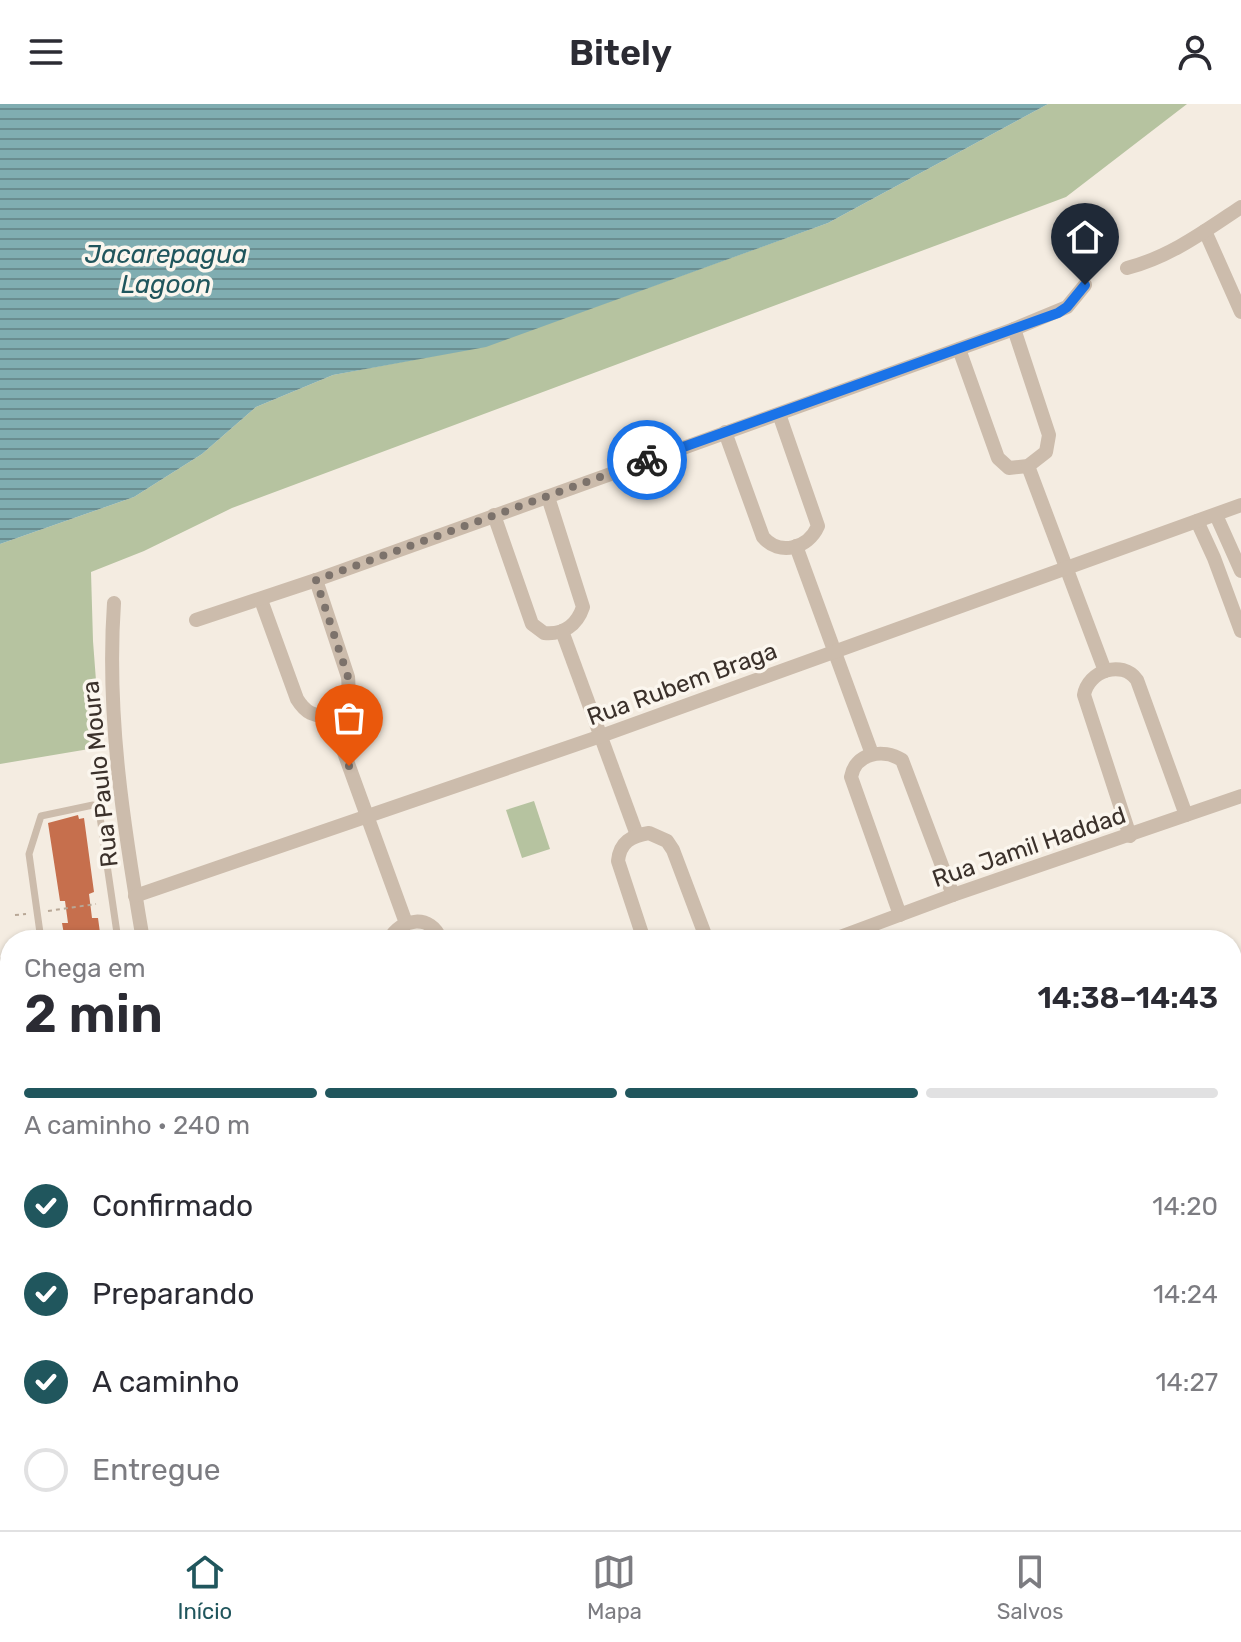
<!DOCTYPE html>
<html lang="pt">
<meta charset="utf-8">
<style>
:root{--surface:#fff;--page:#f2f2f3;--text:#2b2b33;--muted:#7c7c81;--line:#e1e1e2;--accent:#20565d}
body{margin:0;font-family:Rubik,sans-serif;background:var(--page);color:var(--text);height:100vh;display:flex;flex-direction:column;font-size:30px;white-space:nowrap}
*{box-sizing:border-box;margin:0}
p{font-size:26px;color:var(--muted)}
.icon{flex:none;width:44px;height:44px;fill:none;stroke:currentColor;stroke-width:2;stroke-linecap:round;stroke-linejoin:round}
.map{position:relative;flex:1;overflow:hidden}
.details{position:absolute;left:0px;top:826px;width:1242px;height:600px;display:flex;flex-direction:column;background:var(--surface);border-radius:32px 32px 0 0;box-shadow:0 2px 6px #0004}
.details>*{flex:none}
.pin{position:absolute;display:grid;place-items:center;width:68px;height:68px;color:#fff;margin:-82px -34px;border-radius:50% 50% 50% 0;rotate:-45deg;box-shadow:0 0 8px #0007}
.pin .icon{rotate:45deg}
.courier{position:absolute;display:grid;place-items:center;width:80px;height:80px;margin:-40px;border:6px solid #1a73e8;border-radius:50%;background:#fff;color:#222;box-shadow:0 2px 10px #0007}
.headline em{font-style:normal;font-weight:600}
.headline div{display:flex;flex-direction:column-reverse}
.headline{display:flex;align-items:center;justify-content:space-between;height:136px;padding:0 24px}
h1{font-size:52px;font-weight:600;line-height:60px}
.bar{display:grid;grid-template-columns:repeat(4,1fr);gap:12px 8px;align-content:center;height:96px;padding:0 24px}
.bar i{height:10px;border-radius:6px;background:var(--line)}
.bar .current{background:var(--accent)}
.bar p{grid-column:span 4}
ol{padding:0 24px;list-style:none}
li{display:flex;align-items:center;gap:24px;height:88px}
li p{margin-inline-start:auto}
li .icon{padding:8px;border-radius:50%;background:var(--accent);color:#fff;stroke-width:4}
li:last-child{color:var(--muted)}
li i{width:44px;height:44px;border:4px solid var(--line);border-radius:50%}
header{display:flex;justify-content:space-between;align-items:center;height:104px;padding:0 24px;background:var(--surface);font-size:36px;font-weight:600}
.tab-bar{display:flex;justify-content:space-around;align-items:center;height:112px;border-top:2px solid var(--line);background:var(--surface);font-size:22px;color:var(--muted)}
.tab-bar a{display:grid;justify-items:center;gap:4px}
.tab-bar .current{color:var(--accent)}
.map>svg:first-child{display:block}
.green{fill:#b6c3a0}
.water{fill:url(#water-rules)}
.lines{fill:none;stroke-linecap:round;stroke-linejoin:round}
.stream{stroke:#80adb1;stroke-width:4}
.building{fill:#c66f4d}
.path{stroke:#b8a796;stroke-width:2;stroke-dasharray:4 4;stroke-linecap:butt}
.lane{stroke:#ccbcac;stroke-width:7}
.street{stroke:#ccbcac;stroke-width:14}
.secondary{stroke:#a08c7d;stroke-width:20}
.done{stroke:#7c726b;stroke-width:8;stroke-dasharray:0 14.4}
.route{stroke:#1a73e8;stroke-width:10}
.labels{text-anchor:middle;dominant-baseline:central;stroke-width:7;stroke-linejoin:round;paint-order:stroke}
.street-label{font-size:24px;fill:#3b312b;stroke:#fbf6ee}
.water-label{font-size:26px;font-style:italic;fill:#20565d;stroke:#fbf6ee}
</style>
<header><svg class="icon" aria-label="menu" viewBox="0 0 24 24"><path d="M4 6h16M4 12h16M4 18h16"/></svg>Bitely<svg class="icon" aria-label="person" viewBox="0 0 24 24"><circle cx="12" cy="8" r="4"/><path d="M4 21q1-7 8-7t8 7"/></svg></header>
<div class="map">
<svg width="1241" height="1426" viewBox="0 0 1241 1426">
<defs>
<pattern id="water-rules" width="6" height="5" patternUnits="userSpaceOnUse" patternTransform="scale(2)"><rect width="6" height="5" fill="#80adb1"/><path d="M0 2.5h6" fill="none" stroke="#6a8d90"/></pattern>
</defs>
<rect width="100%" height="100%" fill="#f4ece1"/>
<g class="green">
<polygon points="1048,0 1187,0 1066,93 232,404 144,447 91,468 93,537 101,643 0,660 0,440 134,393 202,350 256,303 333,271 486,242 828,119"/>
<polygon points="534,697 550,745 522,754 506,706"/>
<polygon points="10,1143 10,1179 0,1166 0,1151"/>
<polygon points="0,1232 10,1246 10,1416 102,1416 102,1419 80,1426 0,1426"/>
<polygon points="423,1416 465,1416 468,1426 391,1426"/>
</g>
<polygon class="water" points="0,0 1048,0 828,119 486,243 333,271 256,303 202,350 134,393 0,440"/>
<g class="lines">
<g class="stream">
<polyline points="1232,1032 1241,1029"/>
<polyline points="0,1200 10,1213"/>
<polyline points="141,1416 144,1426"/>
</g>
</g>
<g class="building">
<polygon points="78,711 79,715 84,714 94,788 89,790 92,814 98,814 101,836 65,836 62,819 68,819 65,797 60,797 48,719"/>
<polygon points="10,875 10,908 0,910 0,876"/>
<polygon points="0,995 10,1007 10,1025 0,1033"/>
<polygon points="786,1416 828,1416 837,1426 773,1426"/>
<polygon points="913,1416 977,1416 963,1426 899,1426"/>
<polygon points="1076,1416 1120,1416 1126,1426 1061,1426"/>
</g>
<g class="lines">
<g class="path">
<polyline points="48,807 96,800"/>
<polyline points="15,811 26,810"/>
<polyline points="700,1416 703,1422 708,1424 713,1420"/>
<polyline points="716,1416 713,1420 718,1426"/>
<polyline points="178,1426 185,1416"/>
</g>
<g class="lane">
<polyline points="41,836 29,750 41,712 93,701 99,706 118,836"/>
<polyline points="0,857 10,856"/>
<polyline points="0,924 10,922"/>
<polyline points="0,981 10,979"/>
<polyline points="0,1040 10,1035"/>
<polyline points="230,1426 230,1416"/>
<polyline points="251,1426 259,1416"/>
<polyline points="498,1426 499,1420 506,1416"/>
</g>
<g class="street">
<polyline points="1205,127 1241,208"/>
<path d="M1127,164C1170,153 1205,127 1241,103"/>
<polyline points="959,245 998,354 1009,364 1028,362 1046,348 1049,331 1014,225"/>
<path d="M725,328L763,433C779,452 808,445 818,422L779,310"/>
<polyline points="1028,362 1105,567"/>
<path d="M494,411L532,520L544,529C563,531 577,521 583,503L548,393"/>
<polyline points="1216,411 1241,467"/>
<polyline points="1197,417 1214,454 1241,527"/>
<polyline points="796,442 872,650"/>
<path d="M261,496L297,595C305,608 314,614 330,610C346,601 350,591 348,573L316,476"/>
<path d="M114,499C106,612 124,725 143,836"/>
<polyline points="196,516 316,476 1014,225 1067,203 1085,181"/>
<polyline points="562,527 637,731"/>
<polyline points="330,610 406,819"/>
<path d="M1130,732L1084,591C1088,567 1122,555 1137,576L1186,711"/>
<polyline points="135,792 601,632 1241,401"/>
<path d="M900,811L851,673C855,649 883,644 902,656L953,791"/>
<path d="M389,836C401,814 431,809 441,836"/>
<path d="M644,836L618,757C620,738 631,732 649,729L667,737L673,746L707,836"/>
<polyline points="832,836 953,791 1241,692"/>
<polyline points="1232,1119 1241,1116"/>
<polyline points="1232,1299 1241,1295"/>
<polyline points="116,1416 120,1426"/>
<polyline points="672,1416 683,1426"/>
<polyline points="734,1416 745,1426"/>
<polyline points="1008,1426 1021,1416"/>
</g>
<g class="secondary">
<polyline points="1232,963 1241,960"/>
<polyline points="1232,1086 1241,1084"/>
</g>
</g>
<g class="lines">
<path class="done" d="M349,662L330,610C346,601 350,591 348,573L316,476L647,356"/>
<polyline class="route" points="647,356 1058,209 1067,203 1085,181"/>
</g>
<g class="labels">
<g class="street-label">
<text transform="translate(682 580) rotate(-20)">Rua Rubem Braga</text>
<text transform="translate(100 670) rotate(-96)">Rua Paulo Moura</text>
<text transform="translate(1029 743) rotate(-19)">Rua Jamil Haddad</text>
</g>
<g class="water-label">
<text x="166" y="150">Jacarepagua<tspan x="166" dy="30">Lagoon</tspan></text>
</g>
</g>
</svg>
<div class="pin" style="left:349px;top:662px;background:#ea580c"><svg class="icon" aria-label="bag" viewBox="0 0 24 24"><path d="M5 8h14l-1 12H6zM9 8a3 3 0 0 1 6 0"/></svg></div>
<div class="pin" style="left:1085px;top:181px;background:#1f2937"><svg class="icon" aria-label="home" viewBox="0 0 24 24"><path d="M3 11l9-7 9 7M6 9v11h12V9"/></svg></div>
<div class="courier" style="left:647px;top:356px"><svg class="icon" aria-label="bike" viewBox="0 0 24 24"><circle cx="6" cy="16" r="4"/><circle cx="18" cy="16" r="4"/><path d="M6 16l4-8h5l3 8M10 8l3 8H6M13 5h3"/></svg></div>
<section class="details">
<div class="headline"><div><h1>2 min</h1><p>Chega em</p></div><em>14:38–14:43</em></div>
<div class="bar"><i class="current"></i><i class="current"></i><i class="current"></i><i></i><p>A caminho · 240 m</p></div>
<ol>
<li><svg class="icon" aria-label="check" viewBox="0 0 24 24"><path d="M5 12l5 5 9-10"/></svg>Confirmado<p>14:20</p></li>
<li><svg class="icon" aria-label="check" viewBox="0 0 24 24"><path d="M5 12l5 5 9-10"/></svg>Preparando<p>14:24</p></li>
<li><svg class="icon" aria-label="check" viewBox="0 0 24 24"><path d="M5 12l5 5 9-10"/></svg>A caminho<p>14:27</p></li>
<li><i></i>Entregue</li>
</ol>
</section>
</div>
<nav class="tab-bar">
<a class="current"><svg class="icon" aria-label="home" viewBox="0 0 24 24"><path d="M3 11l9-7 9 7M6 9v11h12V9"/></svg>Início</a>
<a><svg class="icon" aria-label="map" viewBox="0 0 24 24"><path d="M3 6l6-2 6 2 6-2v14l-6 2-6-2-6 2zM9 4v14M15 6v14"/></svg>Mapa</a>
<a><svg class="icon" aria-label="saved" viewBox="0 0 24 24"><path d="M7 4h10v16l-5-4-5 4z"/></svg>Salvos</a>
</nav>
